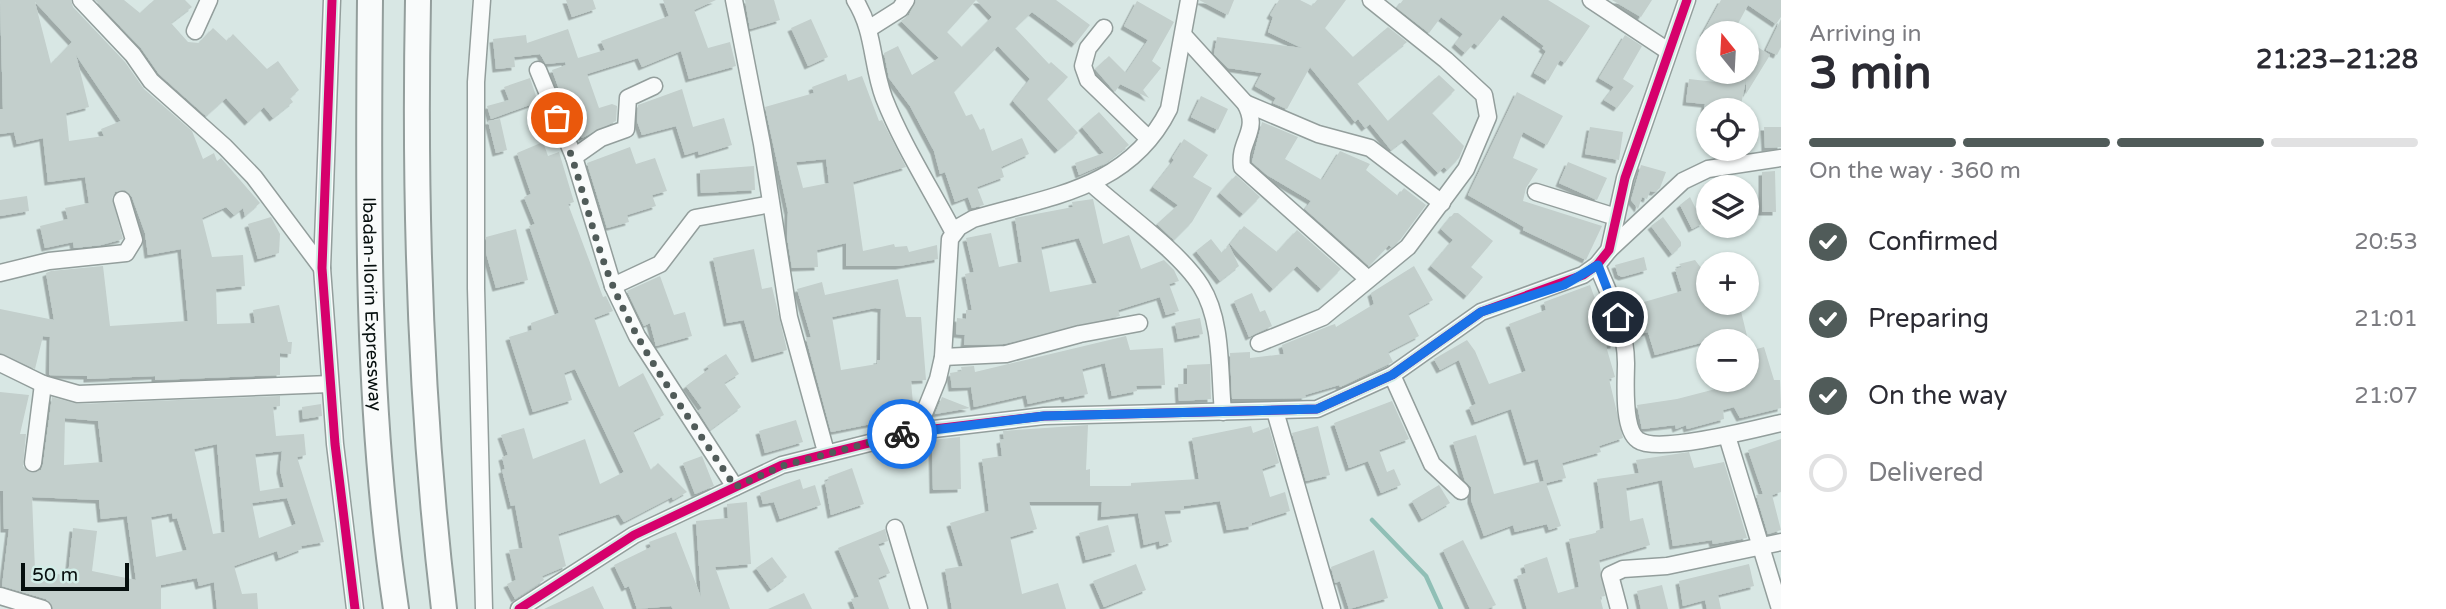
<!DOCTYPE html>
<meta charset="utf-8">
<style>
:root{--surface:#fff;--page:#f7f7f7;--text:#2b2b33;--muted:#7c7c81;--line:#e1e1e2;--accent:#505b59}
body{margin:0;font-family:"Varela Round",sans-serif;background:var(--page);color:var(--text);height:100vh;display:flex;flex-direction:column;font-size:26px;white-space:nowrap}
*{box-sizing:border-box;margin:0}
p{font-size:23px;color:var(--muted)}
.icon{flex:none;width:38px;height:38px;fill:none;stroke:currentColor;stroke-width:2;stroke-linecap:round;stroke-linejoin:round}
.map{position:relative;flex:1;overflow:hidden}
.drawer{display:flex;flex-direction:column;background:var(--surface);width:665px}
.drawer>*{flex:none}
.needle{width:46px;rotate:342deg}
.buttons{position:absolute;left:1696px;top:21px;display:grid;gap:14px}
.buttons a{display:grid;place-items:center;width:63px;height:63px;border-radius:50%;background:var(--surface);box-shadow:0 2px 5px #0004;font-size:35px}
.scale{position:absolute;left:21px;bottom:18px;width:108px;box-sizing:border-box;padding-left:7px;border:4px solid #060f0e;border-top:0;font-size:19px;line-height:24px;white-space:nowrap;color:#060f0e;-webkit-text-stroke:5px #d2ede7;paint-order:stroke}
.pin{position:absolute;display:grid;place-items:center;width:60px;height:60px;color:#fff;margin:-30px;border:4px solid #fff;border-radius:50%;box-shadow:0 2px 7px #0007}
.courier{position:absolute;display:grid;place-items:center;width:70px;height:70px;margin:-35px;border:5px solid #1a73e8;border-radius:50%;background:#fff;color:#222;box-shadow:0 2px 9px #0007}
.overview em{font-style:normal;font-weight:700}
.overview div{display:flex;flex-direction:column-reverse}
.overview{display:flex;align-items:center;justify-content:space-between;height:119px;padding:0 28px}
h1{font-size:46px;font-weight:700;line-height:52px}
.bar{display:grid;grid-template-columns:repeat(4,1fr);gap:10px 7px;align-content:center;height:84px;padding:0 28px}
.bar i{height:9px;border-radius:5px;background:var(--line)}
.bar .active{background:var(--accent)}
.bar p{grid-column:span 4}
ol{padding:0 28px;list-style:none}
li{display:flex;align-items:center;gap:21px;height:77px}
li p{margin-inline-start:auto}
li .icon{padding:7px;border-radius:50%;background:var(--accent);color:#fff;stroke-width:4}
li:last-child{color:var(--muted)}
li i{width:38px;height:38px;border:4px solid var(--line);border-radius:50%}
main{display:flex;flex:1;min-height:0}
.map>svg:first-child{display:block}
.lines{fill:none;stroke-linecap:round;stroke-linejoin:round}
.stream{stroke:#90bfb6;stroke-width:4.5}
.building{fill:#c3cfcc;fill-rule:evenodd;filter:url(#shadow)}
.minor-casing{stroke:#939e9c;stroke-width:19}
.highway-casing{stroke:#939e9c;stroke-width:28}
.minor{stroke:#f9fbfb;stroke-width:16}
.highway{stroke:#f9fbfb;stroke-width:24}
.cycleway-casing{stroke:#d2ede7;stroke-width:13}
.cycleway{stroke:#d6006c;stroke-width:9}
.done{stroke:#505b59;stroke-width:7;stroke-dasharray:0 12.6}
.route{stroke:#1a73e8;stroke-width:9}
.labels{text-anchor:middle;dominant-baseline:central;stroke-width:7;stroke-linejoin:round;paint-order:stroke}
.street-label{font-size:18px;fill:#060f0e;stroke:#d2ede7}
</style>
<main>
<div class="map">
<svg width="1781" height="609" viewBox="0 0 1781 609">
<defs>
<filter id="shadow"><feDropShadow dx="-3.5" dy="3.5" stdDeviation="0" flood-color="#0004"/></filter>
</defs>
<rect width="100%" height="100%" fill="#d8e7e4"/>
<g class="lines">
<polyline class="stream" points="1372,520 1426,576 1441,609"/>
</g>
<g class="building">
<path d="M0,0H71L73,7L125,62L144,89L192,131L203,159L214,153L217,161L221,158L260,203L245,216L243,208L234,215L226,207L202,218L212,257L243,255L245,286L216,289L217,324L255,323L253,310L279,305L288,342H292L291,354L280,353V375L155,380V376L87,379V376L49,375L50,337L43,336L35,369L0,353V309L54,320L46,273L51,271L103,266L110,326L188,321L181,249L148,255L145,233L132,197L125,190L115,192L112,198L123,239L101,245L74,248L73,242L45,248L40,226L68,219L65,208L89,203L85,177L48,182L43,138L17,144L14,132L0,134V109H3ZM35,2L72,42L51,64ZM76,55L121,121L101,129L104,136L69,141L66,113L89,107Z"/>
<polygon points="95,0 124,0 140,13 154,0 185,0 192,7 171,23 188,42 199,43 213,28 227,41 233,34 267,69 278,61 299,90 290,98 293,102 273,118 264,107 248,122 226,98 206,116 159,74 141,48"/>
<polygon points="566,0 593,0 596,9 572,17"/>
<polygon points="663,0 716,0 694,10 708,48 730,42 736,66 689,79 681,51 642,67 638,58 587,74 599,108 612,104 617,106 616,121 582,138 573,113 568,114 552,70 566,65 565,62 546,64 540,54 514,57 515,67 496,69 493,39 526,35 527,43 568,29 578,58 605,50 601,41 669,16"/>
<polygon points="745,0 774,0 780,20 750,29"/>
<path d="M916,0H1056L1090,25L1075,44L1032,12L1015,28L1049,64L1051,62L1068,77L1047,99L1078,133L1058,150L1013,101L1030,79L998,46L954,92L966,116L972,114L980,130L984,128L992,151L1022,138L1029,154L1001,167L1004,177L977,187L984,205L972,208L968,197L955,202L945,172L940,174L934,151L910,106L889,78L884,53L898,46L912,75L939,58L901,21L909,15ZM976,0L992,17L962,47L947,32Z"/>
<polygon points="1199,0 1234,0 1228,15"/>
<polygon points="1279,0 1300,0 1312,6 1317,0 1346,0 1325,28 1353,57 1388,27 1407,42 1357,83 1388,121 1439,75 1455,90 1432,113 1464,146 1459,158 1447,170 1444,167 1438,173 1405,139 1391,150 1370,124 1365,128 1358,119 1355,122 1310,67 1287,109 1273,103 1276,98 1255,86 1262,73 1228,68 1214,54 1217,37 1302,48 1268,32 1273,17 1270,15"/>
<polygon points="1403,0 1548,0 1590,26 1565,63 1560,60 1548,81 1534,73 1546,51 1542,48 1544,46 1503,15 1478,46 1474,43 1465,53 1455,44 1463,34 1441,17 1429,33 1397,8"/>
<polygon points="1612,0 1652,0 1641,17"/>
<polygon points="1721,0 1781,0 1781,17 1776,24 1748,5 1733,33 1703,33"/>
<polygon points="1137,1 1174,22 1152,61 1161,68 1143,90 1149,98 1120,84 1115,92 1095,69 1109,56 1126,73 1148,40 1124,26"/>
<polygon points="811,19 828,57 808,66 791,28"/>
<polygon points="1781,19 1781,47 1777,55 1766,50"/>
<polygon points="1625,35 1642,46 1623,79 1634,86 1617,108 1604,100 1614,87 1599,78"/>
<polygon points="1756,46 1770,55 1746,94 1746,80 1740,110 1704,110 1705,104 1686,102 1689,79 1733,84 1741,72 1746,72 1746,62"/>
<path d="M846,74L848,81L862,76L879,121L882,120L906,167L853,182L863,251L894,244L895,247L907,246L909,252L937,245L938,259L899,266H846V243L817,250L818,267L792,268L787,237L788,212L765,107L814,93L812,87ZM826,159L829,183L803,188L796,162Z"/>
<polygon points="530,78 538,102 491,119 487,106 509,100 504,87"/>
<polygon points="682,89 693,127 724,118 732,145 699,155 698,151 685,155 676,126 642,135 637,121 638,105"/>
<polygon points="1517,92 1563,116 1547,145 1523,132 1513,158 1538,169 1526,188 1523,201 1602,226 1586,260 1523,230 1524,227 1468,195"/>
<polygon points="1201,96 1228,109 1218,130 1191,117"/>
<polygon points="1099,112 1129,145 1104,164 1079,175 1075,163 1104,153 1082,127"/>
<polygon points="500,119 507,150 496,153 488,121"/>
<polygon points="1262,122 1298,137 1285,159 1322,180 1340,151 1370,164 1366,170 1398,196 1404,188 1426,205 1400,240 1391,247 1389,245 1369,266 1305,209 1311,201 1267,175 1252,162"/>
<polygon points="1590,127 1623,132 1619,160 1585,154"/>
<polygon points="1764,127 1781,127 1781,147 1765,148"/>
<polygon points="1184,139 1208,155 1193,177 1212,188 1192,222 1174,240 1157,224 1178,205 1153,187 1174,160 1172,158"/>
<polygon points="543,142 548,156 559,152 574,202 568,204 603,297 606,296 613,311 594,318 619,387 643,373 664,415 633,431 651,470 658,463 687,492 673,500 672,497 624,522 619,514 558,534 566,566 542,576 544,580 515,599 507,584 516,580 509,550 523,548 515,505 511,506 502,470 505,469 502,457 508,455 501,435 524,428 533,459 585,439 600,484 624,472 575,369 564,373 572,400 533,412 509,337 532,330 531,323 559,313 529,226 535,224 524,197 531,194 517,153"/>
<polygon points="630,147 636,164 655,158 667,191 652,195 656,206 627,215 629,222 607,228 587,163"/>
<polygon points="1568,162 1607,178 1597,200 1559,183"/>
<polygon points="1641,165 1666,172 1660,188 1655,192 1650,191 1647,199 1642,197 1638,209 1631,200"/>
<polygon points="754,166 755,190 701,193 700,170"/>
<polygon points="1775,171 1776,212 1762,212 1762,172"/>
<polygon points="1236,175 1260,197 1243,214 1220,193"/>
<polygon points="27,196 29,211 0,216 0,200"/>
<polygon points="1690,197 1703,223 1692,229 1680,205"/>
<path d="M1093,199L1103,244L1129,235L1141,269L1164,260L1174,270L1179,281L1169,284L1179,311L1166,315L1160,297L1118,310L1120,316L1004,344L964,345L965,335L956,334L957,318L966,319V310H972L965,274L974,272L966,238L991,233L999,267L1022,262L1015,218L1073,207L1072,202ZM1079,238L1097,283L1050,292L1041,247Z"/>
<polygon points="1454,213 1458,213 1493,241 1471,267 1483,277 1467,296 1431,266 1453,240 1441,229"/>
<polygon points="271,217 280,234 279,253 258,259 248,224"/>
<polygon points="1663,217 1681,242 1681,246 1672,254 1651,226"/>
<polygon points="1244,226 1277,252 1297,230 1341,269 1321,289 1297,266 1273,289 1230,244"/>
<polygon points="516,229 528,280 496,288 486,253 486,237"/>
<polygon points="1211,239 1222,253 1229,245 1239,266 1220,281 1196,251"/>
<polygon points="754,249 762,289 772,287 787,350 755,359 744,320 727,323 713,258"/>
<polygon points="1644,257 1647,270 1622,277 1618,275 1615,265"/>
<polygon points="1695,260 1708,277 1708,303 1739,303 1747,336 1729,341 1708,341 1655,355 1648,332 1635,335 1630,318 1647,313 1644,302 1682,291 1675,269 1682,267 1679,264"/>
<polygon points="1414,266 1433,300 1408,314 1419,336 1388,352 1393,362 1340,387 1339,385 1305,395 1306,398 1232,399 1230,353 1250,352 1250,358 1284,354 1282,345 1329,326 1335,324 1336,327 1374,304 1371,293"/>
<polygon points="660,276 674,315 685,312 692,336 656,346 650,323 644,326 627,291"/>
<path d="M898,279L906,317H921L926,380L911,381L913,404L907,413H880L881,422L831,432L806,338L811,337L797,289L822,282L825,295ZM875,308L881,309L880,360H877V364L841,370L832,317Z"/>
<polygon points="1590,285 1606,329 1610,328 1613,339 1614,345 1606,346 1615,377 1609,379 1623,438 1599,446 1601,452 1562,463 1566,478 1546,483 1561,526 1549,530 1547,524 1515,532 1513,525 1484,536 1471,500 1471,487 1465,481 1453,442 1476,435 1494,494 1544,481 1538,459 1527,462 1511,409 1475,422 1469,407 1476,404 1459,360 1440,370 1434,359 1467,340 1475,351 1489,384 1526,371 1509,324 1546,310 1544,302"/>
<polygon points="1252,293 1260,312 1265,310 1272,326 1249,337 1234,301"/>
<polygon points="1200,318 1203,334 1178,339 1175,323"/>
<polygon points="1126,336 1130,350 1163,348 1165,385 1136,386 1137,391 1112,396 1105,363 1082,369 1088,394 1065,399 1064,396 1028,404 1026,395 974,407 971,387 952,388 950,373 962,371 961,367 974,366 975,372"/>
<polygon points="1764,347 1774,380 1780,380 1781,408 1740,418 1734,407 1723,410 1724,419 1687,429 1686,425 1676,429 1675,425 1642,429 1637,405 1677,399 1731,385 1730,380 1746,380 1746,352"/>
<polygon points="726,354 739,374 724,383 741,407 710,430 698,411 702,408 686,386 709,369 707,366"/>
<polygon points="1210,364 1211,399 1179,401 1178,384 1187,384 1187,365"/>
<path d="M0,392L29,395L20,434H26L23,466L32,473L41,470L43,464L52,397L78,404L280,396V406L273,407L276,436L304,434L306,455L297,457L324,542L301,546L302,549L279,558L277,551L234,566L242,594L257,593L258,609H217L214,582L199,586L197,578L161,585V609H53L46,599L2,586L9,529H4L3,491H0ZM65,418L98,421L103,462L64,465ZM217,444L225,532L213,534L194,449ZM282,451L280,470L284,487L260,491L255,454ZM32,497L99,500L101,519L127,516L136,580L92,571L97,531L73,528L68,576L35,570ZM287,498L296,524L259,538L252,503ZM172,513L173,519L177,518L187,550L156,557L151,517Z"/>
<polygon points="942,397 970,408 935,414"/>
<polygon points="1392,401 1409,439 1379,450 1387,472 1394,469 1401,485 1381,493 1368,461 1349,468 1334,423"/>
<polygon points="321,404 322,416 303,419 302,407"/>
<polygon points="796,420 803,442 765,453 759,431"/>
<polygon points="1088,425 1086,470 1090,469 1090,486 1131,486 1131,483 1199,479 1192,438 1251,426 1253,433 1269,427 1279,463 1262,469 1270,497 1285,492 1290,511 1252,523 1252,526 1227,530 1220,501 1184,506 1184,510 1164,511 1172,542 1160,546 1159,541 1144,545 1138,513 1101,517 1102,502 1029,502 1037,529 1010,537 1022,594 1058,583 1066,609 952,609 945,569 963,566 950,523 989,511 982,459 1002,456 1000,440 1004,439 1003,431"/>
<polygon points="1318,426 1330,475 1306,481 1292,433"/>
<polygon points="960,437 961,489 933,490 932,440"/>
<polygon points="1781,439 1781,492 1772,495 1781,530 1768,534 1756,495 1763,494 1748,450"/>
<polygon points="1689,452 1694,468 1724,462 1747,538 1713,544 1712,540 1673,546 1662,480 1626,488 1630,521 1643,518 1650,545 1599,560 1605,596 1600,597 1603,609 1527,609 1517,576 1526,573 1524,565 1547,557 1558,593 1579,587 1569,539 1596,533 1596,531 1604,528 1597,479 1639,473 1636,460"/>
<polygon points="702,456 714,486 695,494 683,463"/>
<polygon points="852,468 864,504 831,515 825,482 829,480 828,477"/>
<polygon points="800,479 803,489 815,485 821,505 780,519 774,502 763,504 760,493"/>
<polygon points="1439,485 1450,503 1422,519 1412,501"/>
<polygon points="747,502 751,564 715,567 730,609 673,609 671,606 637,609 629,586 625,588 614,565 651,547 649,542 676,532 701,597 696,521 728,518 727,504"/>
<polygon points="1108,525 1115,552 1086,560 1079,533"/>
<polygon points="885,529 888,541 878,544 890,573 878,578 889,609 855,609 851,599 859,597 838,548"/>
<polygon points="1463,540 1496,605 1487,609 1470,609 1443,550"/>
<polygon points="1374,550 1388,598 1349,609 1340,581 1335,583 1331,567"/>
<polygon points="772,557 787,577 771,589 756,568"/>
<polygon points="1136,564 1146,590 1104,607 1093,581"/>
<polygon points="1749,564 1754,586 1718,595 1721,609 1707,609 1705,600 1683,606 1679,581"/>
<polygon points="1662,585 1668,609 1641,609 1637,591"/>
<polygon points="593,586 604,609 544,609 574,595"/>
<polygon points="804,593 812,609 768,609"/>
</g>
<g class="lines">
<defs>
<g id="minor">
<polyline points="81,0 133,55 151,81 225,147 254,177 322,268"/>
<polyline points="332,0 322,268 335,444 355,609"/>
<polyline points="482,0 476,82 476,288 484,609"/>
<polyline points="734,0 762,144 789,317 826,452"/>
<path d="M855,0C875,32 871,63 884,98C902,144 931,189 954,233"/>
<polyline points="1591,0 1668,51"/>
<polyline points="870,28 900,9 906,0"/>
<polyline points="1104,28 1088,48 1083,66 1088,80 1149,139"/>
<polyline points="195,31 209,0"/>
<path d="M1184,36L1245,103C1261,131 1238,140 1242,167L1368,279"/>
<polyline points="538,70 574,157 613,286 637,336 735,487"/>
<polyline points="1245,103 1318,134 1370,148 1442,203"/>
<polyline points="574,157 601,138 626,129 628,98 654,86"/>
<path d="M1092,184C1123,212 1180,252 1201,286C1223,321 1219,372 1223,412"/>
<polyline points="1536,192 1616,217"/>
<polyline points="1609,250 1683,181 1708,169 1781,158"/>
<path d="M1597,265C1610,296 1626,328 1626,363C1626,381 1622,429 1638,440C1657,454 1756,429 1781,423"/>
<polyline points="0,273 49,261 126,253 134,240 122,200"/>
<polyline points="613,286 660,264 695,218 771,204"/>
<polyline points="1259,343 1323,317 1408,247 1466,169 1488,117 1484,95 1446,60 1371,0"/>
<polyline points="943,357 1006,354 1080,334 1139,323"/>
<polyline points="0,363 43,384 78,394 330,384"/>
<polyline points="1392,375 1432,464 1461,491"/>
<polyline points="1275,411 1332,609"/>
<path d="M917,431L938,379L943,357L950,239L959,227L973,219C1050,196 1129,189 1169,109L1189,0"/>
<polyline points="1727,436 1780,609"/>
<polyline points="33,463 43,384"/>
<polyline points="895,528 919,609"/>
<polyline points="0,596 43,609"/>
<polyline points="519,609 634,535 782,465 917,431 1044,416 1317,409 1392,375 1481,312 1583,275 1597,265 1609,250 1625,178 1687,0"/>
<polyline points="1619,609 1610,575 1623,569 1667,566 1781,542"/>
</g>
<g id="highway">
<path id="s1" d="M370,0C368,203 366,408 396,609"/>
<path d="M418,0C414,204 420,407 444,609"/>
</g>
</defs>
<use href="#minor" class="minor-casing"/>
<use href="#highway" class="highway-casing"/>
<use href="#minor" class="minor"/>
<use href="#highway" class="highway"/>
<defs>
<g id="cycleway">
<polyline points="332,0 322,268 335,444 355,609"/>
<polyline points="519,609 634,535 782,465 917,431 1044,416 1317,409 1392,375 1481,312 1583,275 1597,265 1609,250 1625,178 1687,0"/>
</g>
</defs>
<use href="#cycleway" class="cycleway-casing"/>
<use href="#cycleway" class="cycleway"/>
</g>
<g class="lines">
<path class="done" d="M557,118C581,173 590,231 613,286C643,358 693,422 735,487L782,466L902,434"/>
<polyline class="route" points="902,434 1044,416 1317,409 1392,375 1481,312 1564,285 1598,265 1618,317"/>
</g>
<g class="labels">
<g class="street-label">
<text stroke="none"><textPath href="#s1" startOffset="304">Ibadan-Ilorin Expressway</textPath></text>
</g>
</g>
</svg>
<div class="buttons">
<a><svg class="needle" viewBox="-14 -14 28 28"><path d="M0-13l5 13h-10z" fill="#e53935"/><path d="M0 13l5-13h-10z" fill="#7c7c81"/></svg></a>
<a><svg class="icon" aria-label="locate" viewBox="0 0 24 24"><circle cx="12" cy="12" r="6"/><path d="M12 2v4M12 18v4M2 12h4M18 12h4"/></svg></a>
<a><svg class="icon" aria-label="layers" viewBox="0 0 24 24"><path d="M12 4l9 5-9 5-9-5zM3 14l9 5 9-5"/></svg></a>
<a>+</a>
<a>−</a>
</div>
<div class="scale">50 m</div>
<div class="pin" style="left:557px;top:118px;background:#ea580c"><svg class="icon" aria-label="bag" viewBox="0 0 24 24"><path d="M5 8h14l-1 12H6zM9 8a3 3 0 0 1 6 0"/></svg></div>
<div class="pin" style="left:1618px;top:317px;background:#1f2937"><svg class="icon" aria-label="home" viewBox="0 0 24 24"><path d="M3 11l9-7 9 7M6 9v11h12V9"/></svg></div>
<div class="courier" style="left:902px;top:434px"><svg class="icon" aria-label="bike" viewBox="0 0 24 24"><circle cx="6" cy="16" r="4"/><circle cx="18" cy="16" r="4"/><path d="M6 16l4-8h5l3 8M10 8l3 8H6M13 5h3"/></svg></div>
</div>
<section class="drawer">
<div class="overview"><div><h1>3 min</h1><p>Arriving in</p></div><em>21:23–21:28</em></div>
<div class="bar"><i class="active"></i><i class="active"></i><i class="active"></i><i></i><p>On the way · 360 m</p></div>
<ol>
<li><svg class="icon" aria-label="check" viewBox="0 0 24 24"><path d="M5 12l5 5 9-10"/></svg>Confirmed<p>20:53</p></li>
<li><svg class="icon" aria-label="check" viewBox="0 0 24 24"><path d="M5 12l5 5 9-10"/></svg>Preparing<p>21:01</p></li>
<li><svg class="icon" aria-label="check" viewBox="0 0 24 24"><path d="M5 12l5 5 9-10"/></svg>On the way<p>21:07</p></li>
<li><i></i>Delivered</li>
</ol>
</section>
</main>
